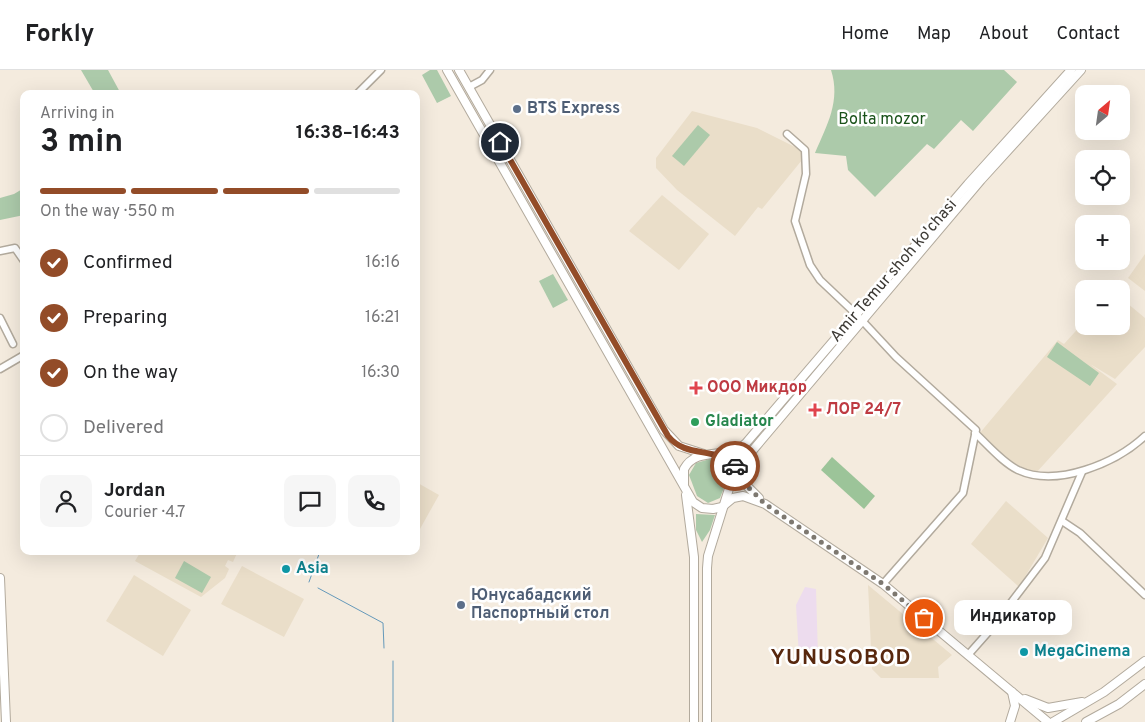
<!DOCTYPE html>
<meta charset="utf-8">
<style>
:root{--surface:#fff;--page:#f6f6f6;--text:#202124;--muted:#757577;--line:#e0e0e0;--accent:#934c28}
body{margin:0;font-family:Overpass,sans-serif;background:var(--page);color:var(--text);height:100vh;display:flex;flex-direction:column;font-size:19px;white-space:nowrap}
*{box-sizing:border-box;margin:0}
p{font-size:16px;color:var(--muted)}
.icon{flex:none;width:28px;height:28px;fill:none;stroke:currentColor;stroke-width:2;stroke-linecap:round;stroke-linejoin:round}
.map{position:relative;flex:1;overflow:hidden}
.details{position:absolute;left:20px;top:20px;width:400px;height:465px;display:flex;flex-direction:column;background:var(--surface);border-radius:10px;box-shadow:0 5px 20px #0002}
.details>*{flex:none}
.needle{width:32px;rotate:29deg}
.controls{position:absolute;left:1075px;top:15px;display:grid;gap:10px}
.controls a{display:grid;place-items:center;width:55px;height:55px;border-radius:10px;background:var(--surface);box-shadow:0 5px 20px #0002;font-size:25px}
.pin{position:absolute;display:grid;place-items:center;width:42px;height:42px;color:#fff;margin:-21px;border:2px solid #fff;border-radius:50%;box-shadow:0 1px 5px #0007}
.courier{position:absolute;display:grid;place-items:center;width:50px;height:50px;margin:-25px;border:4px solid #934c28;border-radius:50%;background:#fff;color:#222;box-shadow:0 1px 6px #0007}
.bubble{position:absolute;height:35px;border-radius:10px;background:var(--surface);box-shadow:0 5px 20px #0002;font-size:16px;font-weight:700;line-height:35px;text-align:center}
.overview em{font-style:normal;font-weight:700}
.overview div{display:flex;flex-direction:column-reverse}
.overview{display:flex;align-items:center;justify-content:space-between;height:85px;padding:0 20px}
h1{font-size:32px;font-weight:700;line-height:38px}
.bar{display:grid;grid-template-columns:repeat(4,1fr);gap:8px 5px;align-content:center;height:60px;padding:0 20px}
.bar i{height:6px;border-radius:4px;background:var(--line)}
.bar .current{background:var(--accent)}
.bar p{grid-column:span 4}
.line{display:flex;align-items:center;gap:12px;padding:0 20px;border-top:1px solid var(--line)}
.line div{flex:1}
.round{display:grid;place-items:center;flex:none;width:52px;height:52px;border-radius:10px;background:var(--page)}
ol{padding:0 20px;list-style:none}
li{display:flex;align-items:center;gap:15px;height:55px}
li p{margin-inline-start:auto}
li .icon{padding:5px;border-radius:50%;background:var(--accent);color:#fff;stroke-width:4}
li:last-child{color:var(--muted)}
li i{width:28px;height:28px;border:2px solid var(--line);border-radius:50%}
header{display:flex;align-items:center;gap:30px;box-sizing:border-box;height:70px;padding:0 25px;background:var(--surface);border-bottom:1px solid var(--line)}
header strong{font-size:24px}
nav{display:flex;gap:28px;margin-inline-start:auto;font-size:18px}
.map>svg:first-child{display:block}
.built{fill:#eadec9}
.industrial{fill:#eddcee}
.green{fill:#accaaa}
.forest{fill:#9cc499}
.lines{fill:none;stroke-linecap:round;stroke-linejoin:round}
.stream{stroke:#6599ba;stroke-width:1}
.minor-casing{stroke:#b2aa9d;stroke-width:9}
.major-casing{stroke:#b2aa9d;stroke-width:10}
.minor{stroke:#fff;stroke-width:6}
.major{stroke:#fff;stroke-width:8}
.done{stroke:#7d7870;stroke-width:5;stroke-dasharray:0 9}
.route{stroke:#934c28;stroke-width:6}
.service-dot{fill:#5c6f8a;stroke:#fff;stroke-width:2}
.health-dot{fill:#e0444e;stroke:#fff;stroke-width:2}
.leisure-dot{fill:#2e9e5b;stroke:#fff;stroke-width:2}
.culture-dot{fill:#0f9aa8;stroke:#fff;stroke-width:2}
.labels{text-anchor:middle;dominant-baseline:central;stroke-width:5;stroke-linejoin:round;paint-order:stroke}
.service-label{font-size:16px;font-weight:bold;fill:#4e5e75;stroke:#fff;text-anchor:start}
.park-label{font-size:16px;fill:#1a521a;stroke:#fff}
.street-label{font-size:16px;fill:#3d3a35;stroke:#fff}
.health-label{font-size:16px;font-weight:bold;fill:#be3a42;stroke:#fff;text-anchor:start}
.leisure-label{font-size:16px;font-weight:bold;fill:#27864d;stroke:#fff;text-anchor:start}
.culture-label{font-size:16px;font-weight:bold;fill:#0d838f;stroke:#fff;text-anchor:start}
.district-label{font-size:21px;font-weight:bold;letter-spacing:1px;fill:#58280e;stroke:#fff}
</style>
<header>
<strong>Forkly</strong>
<nav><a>Home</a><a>Map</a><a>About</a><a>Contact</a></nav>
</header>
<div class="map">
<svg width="1145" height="652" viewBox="0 0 1145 652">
<rect width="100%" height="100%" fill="#f4ebde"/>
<g class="built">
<polygon points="692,41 757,58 801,80 802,90 762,139 758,137 735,166 677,120 656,98 656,88"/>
<polygon points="662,125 709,164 679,200 629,161"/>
<polygon points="1145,184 1145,221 1128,208"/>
<polygon points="1121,228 1145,248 1145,277 1115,309 1090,294 1117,314 1035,404 1014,393 979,364 1058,270 1064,274 1084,252 1084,256 1121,256"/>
<polygon points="416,412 439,425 416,466"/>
<polygon points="1006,431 1048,468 1019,517 971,474"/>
<polygon points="141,481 238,481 233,492 228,490 225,496 229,499 225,508 201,527 135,491"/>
<polygon points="242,496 304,529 284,567 221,534"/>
<polygon points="134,505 191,540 163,586 106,551"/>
<polygon points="868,515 952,585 938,597 939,608 881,608 872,599"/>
</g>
<polygon class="industrial" points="805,517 816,519 818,587 799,587 796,535"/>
<g class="green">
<polygon points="81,0 108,0 121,24 95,24"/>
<polygon points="430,0 437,0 451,26 437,33 422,5"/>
<path d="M831,0H1004L1017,12L973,61L961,50L934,79L927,74L875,127L848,100L846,86L815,83C827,55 841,31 831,0Z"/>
<polygon points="698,55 710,65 684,96 672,86"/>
<polygon points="24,118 24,145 0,150 0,128 14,124"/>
<polygon points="553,204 568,230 553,238 539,211"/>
<polygon points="1057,272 1084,292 1079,299 1084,292 1099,303 1090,316 1047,287"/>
<polygon points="710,389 726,393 729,405 720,428 708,433 697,426 689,405 696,393"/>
<polygon points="696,444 715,445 710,460 702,472 696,460"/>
<polygon points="184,491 211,507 202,523 175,508"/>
</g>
<polygon class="forest" points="832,387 875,426 864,439 821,400"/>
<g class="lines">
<g class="stream">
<polyline points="309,512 319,484"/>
<polyline points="318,518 383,553 384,578"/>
<polyline points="393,591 393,652"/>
</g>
<defs>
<g id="minor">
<polyline points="469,17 482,10 490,0"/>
<polyline points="357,24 381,0"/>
<polyline points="787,64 805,80 806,104 795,151 810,195 820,210 856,244 896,287 976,360 963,423 883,514"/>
<polyline points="0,181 15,178 24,191"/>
<polyline points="0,248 13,274"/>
<polyline points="0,299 24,285"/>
<path d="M975,363C988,375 1002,392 1018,400C1057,418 1116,393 1145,366"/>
<polyline points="1062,451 1080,463 1145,525"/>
<polyline points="968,585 991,559 1045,488 1082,402"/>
</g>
<g id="major">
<polyline points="447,0 693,432 702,438 713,439 722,437 733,428 743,426 765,434 883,514 1048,652"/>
<polyline points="459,0 664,360 679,376 704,384"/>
<polyline points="718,385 733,394 744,413 759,428"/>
<path d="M684,414V399C697,375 728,391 746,373L968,114L1071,0"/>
<polyline points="731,414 753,380 981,110 1081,0"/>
<polyline points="686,425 694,487 694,652"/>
<polyline points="0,508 6,652"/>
<polyline points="1025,629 1048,638 1082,632"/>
<polyline points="707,652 707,498 708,486 732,409"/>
<polyline points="1010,652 1015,636 1012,622"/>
<polyline points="1053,652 1104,622 1145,591"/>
<polyline points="1086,652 1119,634 1145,614"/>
</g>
</defs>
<use href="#minor" class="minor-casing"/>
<use href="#major" class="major-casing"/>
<use href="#minor" class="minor"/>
<use href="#major" class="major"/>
</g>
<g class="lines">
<polyline class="done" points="735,396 744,413 765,434 883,514 924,548"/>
<path class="route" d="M500,72L668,366C686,389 717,376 735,396"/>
</g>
<g class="service-dot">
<circle cx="517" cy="39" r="5"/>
<circle cx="461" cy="535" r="5"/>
</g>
<g class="health-dot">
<path d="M693.5 310.5h5v5h5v5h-5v5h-5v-5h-5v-5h5z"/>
<path d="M812.5 332.5h5v5h5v5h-5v5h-5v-5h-5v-5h5z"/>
</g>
<circle class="leisure-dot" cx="695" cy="352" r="5"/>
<g class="culture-dot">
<circle cx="286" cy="499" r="5"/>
<circle cx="1024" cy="582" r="5"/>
</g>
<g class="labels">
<g class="service-label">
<text x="527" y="39">BTS Express</text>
<text x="471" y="526">Юнусабадский<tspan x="471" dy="18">Паспортный стол</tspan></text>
</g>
<g class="park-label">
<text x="882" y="50">Bolta mozor</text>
</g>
<g class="street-label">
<text transform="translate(894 201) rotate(-49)">Amir Temur shoh ko'chasi</text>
</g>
<g class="health-label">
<text x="707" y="318">ООО Микдор</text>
<text x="826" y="340">ЛОР 24/7</text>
</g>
<g class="leisure-label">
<text x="705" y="352">Gladiator</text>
</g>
<g class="culture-label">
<text x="296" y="499">Asia</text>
<text x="1034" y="582">MegaCinema</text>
</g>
<g class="district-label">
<text x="841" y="588">YUNUSOBOD</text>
</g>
</g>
</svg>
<div class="controls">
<a><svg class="needle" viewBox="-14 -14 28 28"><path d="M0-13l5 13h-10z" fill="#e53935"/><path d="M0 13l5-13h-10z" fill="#757577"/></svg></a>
<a><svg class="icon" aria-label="locate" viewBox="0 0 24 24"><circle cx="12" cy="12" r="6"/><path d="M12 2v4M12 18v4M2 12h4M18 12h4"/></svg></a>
<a>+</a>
<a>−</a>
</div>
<div class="pin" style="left:924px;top:548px;background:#ea580c"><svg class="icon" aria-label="bag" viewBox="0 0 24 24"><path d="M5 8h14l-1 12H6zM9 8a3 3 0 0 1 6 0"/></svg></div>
<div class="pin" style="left:500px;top:72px;background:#1f2937"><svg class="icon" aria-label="home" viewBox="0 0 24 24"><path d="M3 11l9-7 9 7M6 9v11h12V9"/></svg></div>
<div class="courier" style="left:735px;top:396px"><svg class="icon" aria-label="car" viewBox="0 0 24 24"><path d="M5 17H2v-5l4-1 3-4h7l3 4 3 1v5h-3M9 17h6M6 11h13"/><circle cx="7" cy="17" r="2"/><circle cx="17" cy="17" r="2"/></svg></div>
<div class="bubble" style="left:954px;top:530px;width:118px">Индикатор</div>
<section class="details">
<div class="overview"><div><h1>3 min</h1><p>Arriving in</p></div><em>16:38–16:43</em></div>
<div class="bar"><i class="current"></i><i class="current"></i><i class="current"></i><i></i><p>On the way · 550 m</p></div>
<ol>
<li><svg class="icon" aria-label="check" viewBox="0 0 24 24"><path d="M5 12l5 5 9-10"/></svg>Confirmed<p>16:16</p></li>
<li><svg class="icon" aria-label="check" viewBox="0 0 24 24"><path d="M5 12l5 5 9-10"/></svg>Preparing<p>16:21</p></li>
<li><svg class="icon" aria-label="check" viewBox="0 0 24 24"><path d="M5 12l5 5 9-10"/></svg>On the way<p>16:30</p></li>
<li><i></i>Delivered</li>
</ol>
<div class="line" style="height:90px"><a class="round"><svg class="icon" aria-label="person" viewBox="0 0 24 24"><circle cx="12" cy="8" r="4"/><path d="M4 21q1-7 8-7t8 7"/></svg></a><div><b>Jordan</b><p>Courier · 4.7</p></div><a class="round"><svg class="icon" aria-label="chat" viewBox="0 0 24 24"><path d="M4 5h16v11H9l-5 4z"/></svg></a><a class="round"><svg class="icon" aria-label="phone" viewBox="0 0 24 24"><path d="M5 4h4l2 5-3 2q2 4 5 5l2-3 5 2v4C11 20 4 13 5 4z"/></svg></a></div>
</section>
</div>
